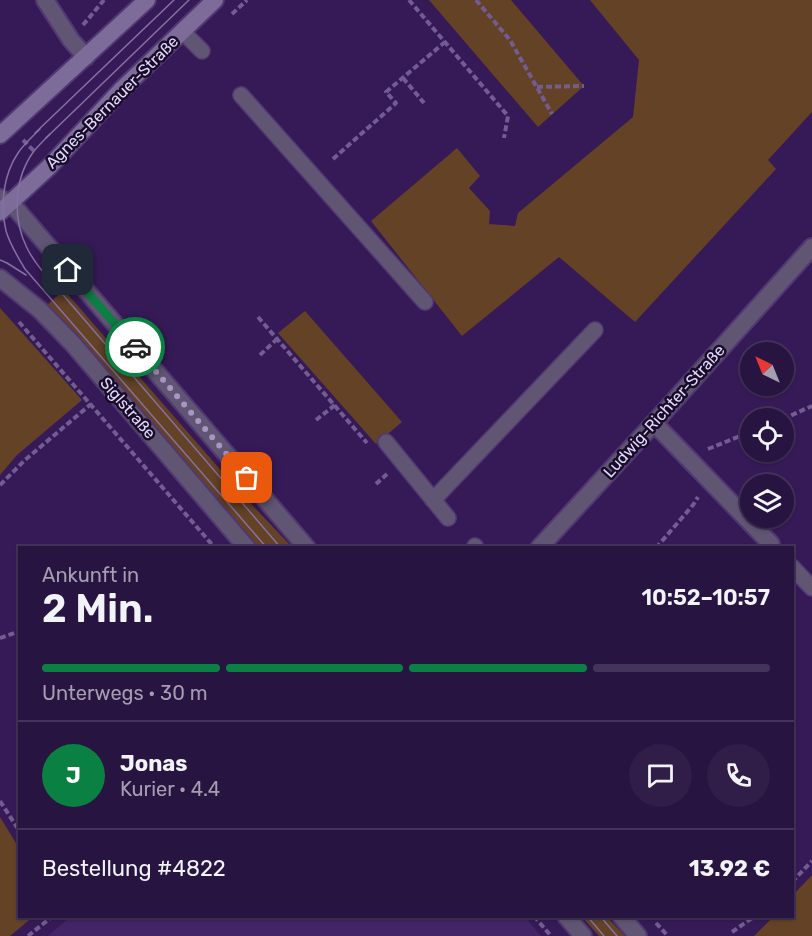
<!DOCTYPE html>
<html lang="de">
<meta charset="utf-8">
<style>
:root{--surface:#281441;--page:#301d48;--text:#f1f3f6;--muted:#a59eb1;--line:#44335a;--accent:#0b8043}
body{margin:0;font-family:Rubik,sans-serif;background:var(--page);color:var(--text);height:100vh;display:flex;flex-direction:column;font-size:22px;white-space:nowrap}
*{box-sizing:border-box;margin:0}
p{font-size:20px;color:var(--muted)}
.icon{flex:none;width:33px;height:33px;fill:none;stroke:currentColor;stroke-width:2;stroke-linecap:round;stroke-linejoin:round}
.map{position:relative;flex:1;overflow:hidden}
.sheet{position:absolute;left:18px;top:546px;width:776px;height:372px;display:flex;flex-direction:column;background:var(--surface);border-radius:0px;box-shadow:0 2px 4px #0004,0 0 0 2px var(--line)}
.sheet>*{flex:none}
.needle{width:39px;rotate:317deg}
.buttons{position:absolute;left:740px;top:342px;display:grid;gap:12px}
.buttons a{display:grid;place-items:center;width:54px;height:54px;border-radius:50%;background:var(--surface);box-shadow:0 2px 4px #0004,0 0 0 2px var(--line);font-size:30px}
.pin{position:absolute;display:grid;place-items:center;width:51px;height:51px;color:#fff;margin:-26px;border-radius:12px;box-shadow:0 3px 9px #0006}
.courier{position:absolute;display:grid;place-items:center;width:60px;height:60px;margin:-30px;border:4px solid #0b8043;border-radius:50%;background:#fff;color:#222;box-shadow:0 2px 8px #0007}
.overview em{font-style:normal;font-weight:600}
.overview div{display:flex;flex-direction:column-reverse}
.overview{display:flex;align-items:center;justify-content:space-between;height:102px;padding:0 24px}
h1{font-size:39px;font-weight:600;line-height:45px}
.bar{display:grid;grid-template-columns:repeat(4,1fr);gap:9px 6px;align-content:center;height:72px;padding:0 24px}
.bar i{height:8px;border-radius:4px;background:var(--line)}
.bar .on{background:var(--accent)}
.bar p{grid-column:span 4}
.line{display:flex;align-items:center;gap:15px;padding:0 24px;border-top:2px solid var(--line)}
.line div{flex:1}
.round{display:grid;place-items:center;flex:none;width:63px;height:63px;border-radius:32px;background:var(--page)}
.map>svg:first-child{display:block}
.built{fill:#432467}
.green{fill:#634226}
.lines{fill:none;stroke-linecap:round;stroke-linejoin:round}
.service-casing{stroke:#523872;stroke-width:18}
.minor-casing{stroke:#523872;stroke-width:20}
.secondary-casing{stroke:#523872;stroke-width:20}
.path{stroke:#735c91;stroke-width:4;stroke-dasharray:6 3;stroke-linecap:butt}
.service{stroke:#605572;stroke-width:15}
.minor{stroke:#605572;stroke-width:16}
.secondary{stroke:#7d6c9a;stroke-width:16}
.tram{stroke:#8570a2;stroke-width:1.5}
.done{stroke:#a795c3;stroke-width:6;stroke-dasharray:0 10.8}
.route{stroke:#0b8043;stroke-width:8}
.labels{text-anchor:middle;dominant-baseline:central;stroke-width:5;stroke-linejoin:round;paint-order:stroke}
.street-label{font-size:16px;fill:#e4d7fd;stroke:#180d28}
</style>
<div class="map">
<svg width="812" height="936" viewBox="0 0 812 936">
<rect width="100%" height="100%" fill="#361a57"/>
<polygon class="built" points="70,917 524,916 541,936 48,936"/>
<g class="green">
<polygon points="429,0 511,0 584,86 538,127"/>
<polygon points="590,0 812,0 812,112 768,160 776,169 635,322 559,257 462,336 371,221 457,148 480,176 469,188 490,211 489,224 515,226 518,213 633,117 639,60"/>
<polygon points="64,290 238,490 292,547 257,547 151,421 97,359 47,305"/>
<polygon points="0,308 82,400 17,455 0,475"/>
<polygon points="305,311 402,422 376,444 278,333"/>
<polygon points="0,817 19,848 20,916 33,917 10,936 0,936"/>
<polygon points="812,875 812,936 754,936 773,917 792,916 792,896"/>
<polygon points="582,917 607,917 625,936 599,936"/>
</g>
<g class="lines">
<defs>
<g id="service">
<polyline points="182,31 202,51"/>
<polyline points="241,95 425,302"/>
<polyline points="386,442 448,518"/>
<polyline points="433,500 595,330"/>
<polyline points="475,546 476,548"/>
<polyline points="792,567 812,588"/>
</g>
<g id="minor">
<polyline points="45,0 71,40 86,57"/>
<polyline points="0,198 10,204 17,210 307,548"/>
<polyline points="0,278 40,310 73,344 247,548"/>
<polyline points="654,423 771,544"/>
<polyline points="539,548 654,423 812,247"/>
<polyline points="566,916 583,936"/>
<polyline points="621,916 638,936"/>
</g>
<g id="secondary">
<polyline points="0,135 147,0"/>
<polyline points="0,212 49,167 121,90 215,0"/>
</g>
</defs>
<use href="#service" class="service-casing"/>
<use href="#minor" class="minor-casing"/>
<use href="#secondary" class="secondary-casing"/>
<g class="path">
<polyline points="409,0 508,116 504,138"/>
<polyline points="476,0 510,40 552,114"/>
<polyline points="232,14 247,0"/>
<polyline points="83,25 104,0"/>
<polyline points="403,78 424,103"/>
<polyline points="537,87 584,86"/>
<polyline points="23,140 35,152"/>
<polyline points="333,159 396,103 386,92 445,42"/>
<polyline points="258,317 367,443"/>
<polyline points="19,322 215,548"/>
<polyline points="260,355 277,339"/>
<polyline points="783,419 812,406"/>
<polyline points="316,420 335,405"/>
<polyline points="708,449 750,432"/>
<polyline points="376,484 387,474"/>
<polyline points="0,485 25,460 91,404"/>
<polyline points="656,548 693,505 698,497"/>
<polyline points="0,638 20,631"/>
<polyline points="0,801 20,832"/>
<polyline points="792,882 812,861"/>
<polyline points="534,916 551,936"/>
<polyline points="656,923 668,936"/>
<polyline points="732,932 755,916"/>
<polyline points="28,936 53,916"/>
</g>
<use href="#service" class="service"/>
<use href="#minor" class="minor"/>
<use href="#secondary" class="secondary"/>
<g class="tram">
<path d="M40,129C32,137 24,144 18,153C3,175 0,206 6,231C10,244 17,256 25,269L267,548"/>
<polyline points="35,133 174,0"/>
<path d="M50,134C45,139 39,145 34,151C14,178 12,218 27,248C36,266 51,281 64,296L281,548"/>
<polyline points="46,138 189,0"/>
<polyline points="0,260 7,263 26,275"/>
<polyline points="587,916 604,936"/>
<polyline points="600,916 617,936"/>
</g>
</g>
<g class="lines">
<polyline class="done" points="135,347 247,478"/>
<polyline class="route" points="68,270 135,347"/>
</g>
<g class="labels">
<g class="street-label">
<text transform="translate(112 102) rotate(-45)">Agnes-Bernauer-Straße</text>
<text transform="translate(128 408) rotate(49)">Siglstraße</text>
<text transform="translate(664 411) rotate(-48)">Ludwig-Richter-Straße</text>
</g>
</g>
</svg>
<div class="buttons">
<a><svg class="needle" viewBox="-14 -14 28 28"><path d="M0-13l5 13h-10z" fill="#e53935"/><path d="M0 13l5-13h-10z" fill="#a59eb1"/></svg></a>
<a><svg class="icon" aria-label="locate" viewBox="0 0 24 24"><circle cx="12" cy="12" r="6"/><path d="M12 2v4M12 18v4M2 12h4M18 12h4"/></svg></a>
<a><svg class="icon" aria-label="layers" viewBox="0 0 24 24"><path d="M12 4l9 5-9 5-9-5zM3 14l9 5 9-5"/></svg></a>
</div>
<div class="pin" style="left:247px;top:478px;background:#ea580c"><svg class="icon" aria-label="bag" viewBox="0 0 24 24"><path d="M5 8h14l-1 12H6zM9 8a3 3 0 0 1 6 0"/></svg></div>
<div class="pin" style="left:68px;top:270px;background:#1f2937"><svg class="icon" aria-label="home" viewBox="0 0 24 24"><path d="M3 11l9-7 9 7M6 9v11h12V9"/></svg></div>
<div class="courier" style="left:135px;top:347px"><svg class="icon" aria-label="car" viewBox="0 0 24 24"><path d="M5 17H2v-5l4-1 3-4h7l3 4 3 1v5h-3M9 17h6M6 11h13"/><circle cx="7" cy="17" r="2"/><circle cx="17" cy="17" r="2"/></svg></div>
<section class="sheet">
<div class="overview"><div><h1>2 Min.</h1><p>Ankunft in</p></div><em>10:52–10:57</em></div>
<div class="bar"><i class="on"></i><i class="on"></i><i class="on"></i><i></i><p>Unterwegs · 30 m</p></div>
<div class="line" style="height:108px"><b class="round" style="background:var(--accent);color:#fff">J</b><div><b>Jonas</b><p>Kurier · 4.4</p></div><a class="round"><svg class="icon" aria-label="chat" viewBox="0 0 24 24"><path d="M4 5h16v11H9l-5 4z"/></svg></a><a class="round"><svg class="icon" aria-label="phone" viewBox="0 0 24 24"><path d="M5 4h4l2 5-3 2q2 4 5 5l2-3 5 2v4C11 20 4 13 5 4z"/></svg></a></div>
<div class="line" style="height:78px"><div>Bestellung #4822</div><b>13.92 €</b></div>
</section>
</div>
